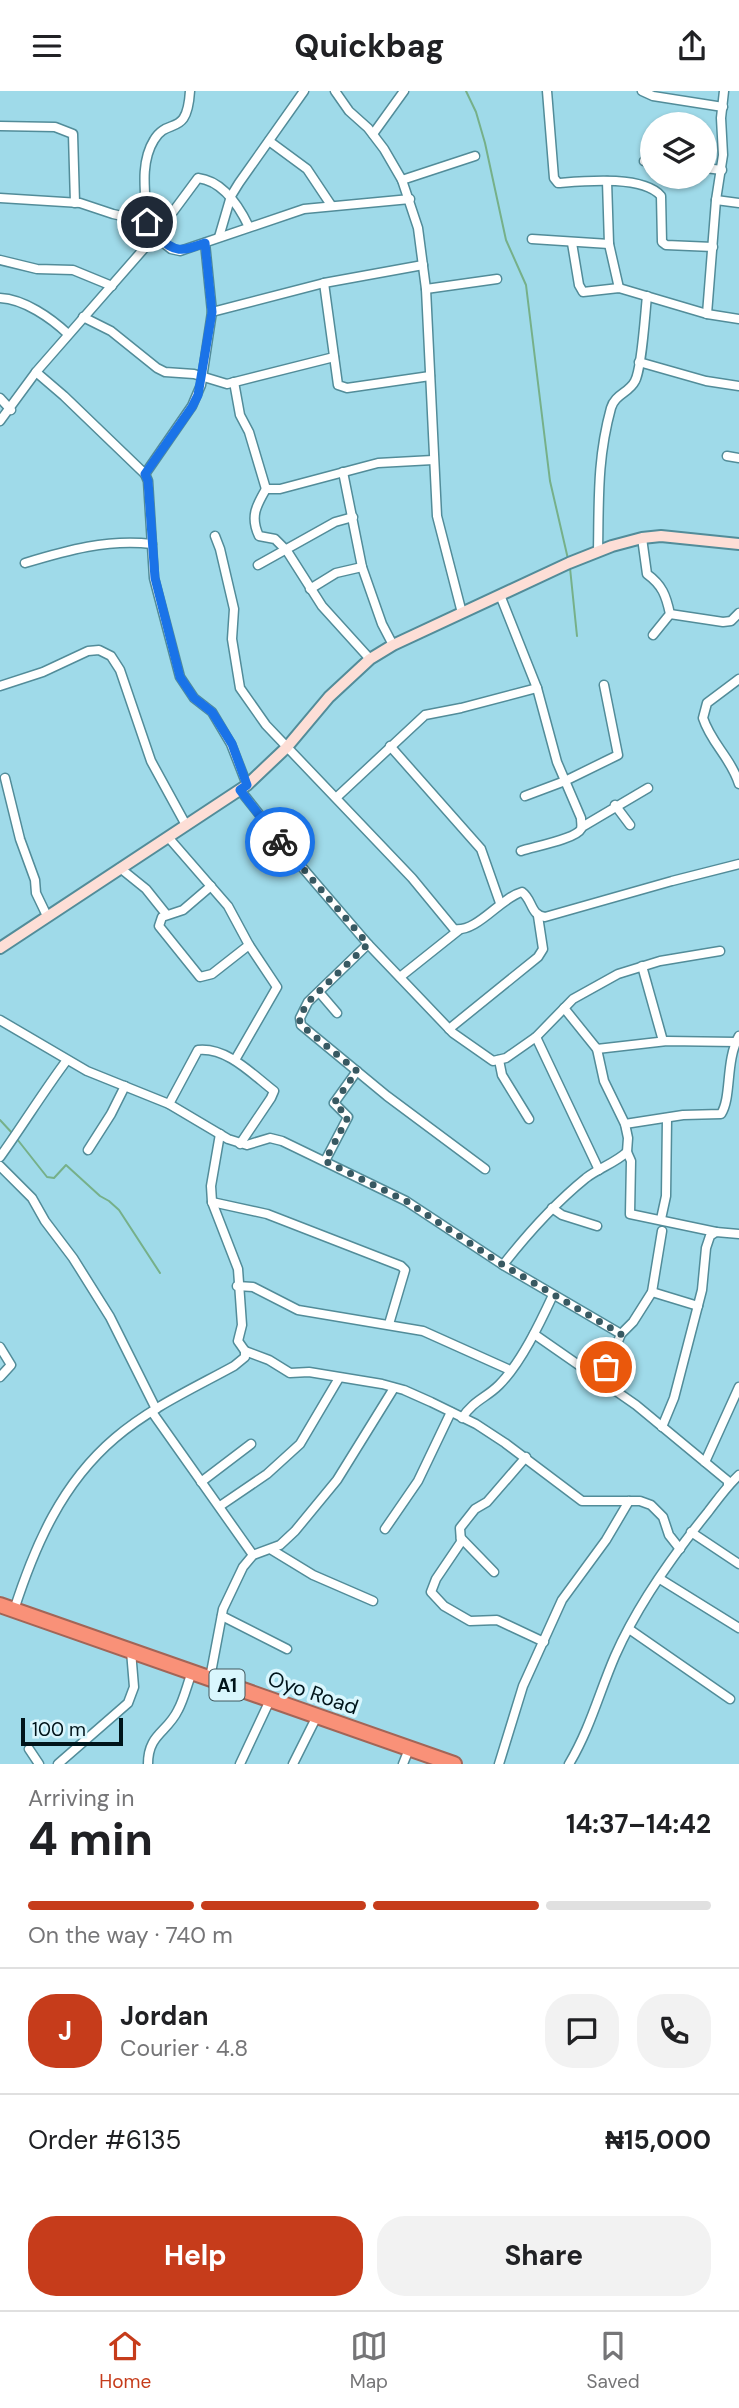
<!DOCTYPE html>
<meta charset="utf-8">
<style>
:root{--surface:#fff;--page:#f2f2f2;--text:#202124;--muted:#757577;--line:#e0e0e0;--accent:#c63c1b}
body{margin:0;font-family:"DM Sans",sans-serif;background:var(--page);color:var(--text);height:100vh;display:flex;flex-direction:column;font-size:26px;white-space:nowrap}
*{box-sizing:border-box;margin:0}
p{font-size:23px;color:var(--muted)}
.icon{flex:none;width:38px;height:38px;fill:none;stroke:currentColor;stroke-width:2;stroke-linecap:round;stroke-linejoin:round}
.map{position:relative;height:1673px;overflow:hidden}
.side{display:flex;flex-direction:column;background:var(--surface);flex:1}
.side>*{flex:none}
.controls{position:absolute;left:640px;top:21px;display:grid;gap:14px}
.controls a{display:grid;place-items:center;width:77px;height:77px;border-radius:50%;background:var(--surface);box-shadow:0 2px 5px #0004;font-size:35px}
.scale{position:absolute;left:21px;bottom:18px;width:102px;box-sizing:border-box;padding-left:7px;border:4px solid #00141a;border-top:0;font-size:19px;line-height:24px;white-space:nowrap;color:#00141a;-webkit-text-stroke:5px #d9f6fd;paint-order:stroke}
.pin{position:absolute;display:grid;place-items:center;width:60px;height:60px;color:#fff;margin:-30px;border:4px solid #fff;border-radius:50%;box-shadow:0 2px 7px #0007}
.courier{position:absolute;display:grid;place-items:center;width:70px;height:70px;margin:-35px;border:5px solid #1a73e8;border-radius:50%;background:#fff;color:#222;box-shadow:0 2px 9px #0007}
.headline em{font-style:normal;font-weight:700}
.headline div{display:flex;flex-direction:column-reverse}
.headline{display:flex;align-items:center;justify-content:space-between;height:119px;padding:0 28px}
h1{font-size:46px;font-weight:700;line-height:52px}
.bar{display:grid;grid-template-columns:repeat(4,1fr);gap:10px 7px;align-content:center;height:84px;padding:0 28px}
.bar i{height:9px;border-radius:5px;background:var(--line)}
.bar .active{background:var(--accent)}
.bar p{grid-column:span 4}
.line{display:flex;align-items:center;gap:18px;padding:0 28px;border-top:2px solid var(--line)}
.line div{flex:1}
.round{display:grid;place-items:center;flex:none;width:74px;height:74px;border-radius:28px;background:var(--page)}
.cta{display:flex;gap:14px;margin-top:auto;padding:14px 28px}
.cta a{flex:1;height:80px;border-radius:28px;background:var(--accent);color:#fff;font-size:28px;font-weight:700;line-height:80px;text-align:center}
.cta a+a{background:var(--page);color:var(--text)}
header{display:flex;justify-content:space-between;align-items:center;height:91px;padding:0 28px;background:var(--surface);font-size:32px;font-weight:700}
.dock{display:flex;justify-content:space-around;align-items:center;height:98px;border-top:2px solid var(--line);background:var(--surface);font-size:19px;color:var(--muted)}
.dock a{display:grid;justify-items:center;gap:4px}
.dock .active{color:var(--accent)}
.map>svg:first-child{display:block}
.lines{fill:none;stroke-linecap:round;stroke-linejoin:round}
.stream{stroke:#76b089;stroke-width:2}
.street-casing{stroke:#528c99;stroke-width:11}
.secondary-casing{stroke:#528c99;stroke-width:14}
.highway-casing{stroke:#a26557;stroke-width:18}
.street{stroke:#fff;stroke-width:8}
.secondary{stroke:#fdded6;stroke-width:10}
.highway{stroke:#f99178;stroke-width:14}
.done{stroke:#385962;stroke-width:7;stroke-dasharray:0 12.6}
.route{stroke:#1a73e8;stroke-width:9}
.labels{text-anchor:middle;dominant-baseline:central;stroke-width:7;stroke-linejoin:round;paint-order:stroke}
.shield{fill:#d9f6fd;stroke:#41585e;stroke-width:2}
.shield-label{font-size:19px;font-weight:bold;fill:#00141a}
.street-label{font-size:21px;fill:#00141a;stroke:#d9f6fd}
</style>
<header><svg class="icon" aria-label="menu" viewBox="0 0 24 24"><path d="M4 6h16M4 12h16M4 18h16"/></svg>Quickbag<svg class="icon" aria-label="share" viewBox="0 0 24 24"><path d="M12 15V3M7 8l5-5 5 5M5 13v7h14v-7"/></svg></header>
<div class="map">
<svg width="739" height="1673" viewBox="0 0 739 1673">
<rect width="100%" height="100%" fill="#9fdae9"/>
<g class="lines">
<g class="stream">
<polyline points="466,0 476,21 485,52 506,149 526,194 550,390 568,468"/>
<polyline points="570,477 577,545"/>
<polyline points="0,1029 13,1043"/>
<polyline points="17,1048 47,1086 54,1087 66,1074 100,1105 109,1110 119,1119 160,1182"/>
</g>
<defs>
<g id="street">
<polyline points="335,0 349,20 368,37 384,58 402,89 418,137 426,198 437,425 462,522"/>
<path d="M547,0L554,87L558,92C584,90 643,84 661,105L662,151L666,154L713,156"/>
<polyline points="642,0 653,5 723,16"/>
<polyline points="0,35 55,36 73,43 75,112"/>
<polyline points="373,43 404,0"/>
<polyline points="269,50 307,78 331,114"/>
<polyline points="644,70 653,71"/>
<polyline points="705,77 722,79"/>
<polyline points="402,89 475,65"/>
<polyline points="607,90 609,153 619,197"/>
<polyline points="0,107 80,112 113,123 163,134"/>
<polyline points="716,109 739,112"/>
<path d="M147,131C146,105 139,73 154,49C168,25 187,48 190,0"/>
<polyline points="155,145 171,158 180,160 304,118 410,108"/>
<polyline points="219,146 231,105 239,92 304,0"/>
<polyline points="532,148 609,153"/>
<polyline points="572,152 579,194 583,201 619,197 707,223 739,228"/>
<polyline points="0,169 37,178 73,179 112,195"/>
<polyline points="324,192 338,294 347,297 430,285"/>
<polyline points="426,198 497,188"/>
<path d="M0,207C24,208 51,227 68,243"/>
<polyline points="212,221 324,192 423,174"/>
<polyline points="707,223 716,109 723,64 721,27 724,0"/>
<polyline points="83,226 111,240 157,277 165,281 194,283 227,293 334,266"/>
<polyline points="639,271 706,290 739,295"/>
<polyline points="36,281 64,305 145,383 148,390 154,487 180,586 194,607 212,621 231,653 247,694"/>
<polyline points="234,291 240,324 249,341 266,398"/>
<polyline points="0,307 11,319"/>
<path d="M0,330L36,281L155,145L198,87C223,90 239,115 249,136"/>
<polyline points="727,365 739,367"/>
<polyline points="343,381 362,476 382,533 393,554"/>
<polyline points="145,383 192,315 201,294 212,221 205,152"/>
<path d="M266,398C256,415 250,426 259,445L275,448L287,460L322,515L370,568"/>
<polyline points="266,398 280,398 378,372 433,369"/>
<path d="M215,445L220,458L234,518L232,548L240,597L266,634L412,787L454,838C477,842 500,807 522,801C533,809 530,824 545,826L672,790L739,773"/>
<path d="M642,447L647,483C662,494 666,504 670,523L653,544"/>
<path d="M598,461C599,409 597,368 611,317C615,303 629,302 635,290C642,277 645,223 647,205"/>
<path d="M25,472C68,459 107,448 152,453"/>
<polyline points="258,474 335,431 353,426"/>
<polyline points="310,498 336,482 362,476"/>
<path d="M500,504L537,597L557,671L581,727C581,731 582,735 581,738C576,748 532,756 521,760"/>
<polyline points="670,523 723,531 731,530 739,522"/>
<path d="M739,588L707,612L703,627C711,652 731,667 739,693"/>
<polyline points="0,595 43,581 88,560 99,559 111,565 120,579 151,670 186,734"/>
<polyline points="390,655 481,758 500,812"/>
<polyline points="5,687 20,748 35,789 36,802 47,825"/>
<polyline points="240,699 289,761 368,853 453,942 493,970 506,967 536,946 573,908 618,883 660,870 720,860"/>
<polyline points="525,705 565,690 618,664 604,594"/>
<polyline points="337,706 425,624 461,617 537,597"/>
<polyline points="615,714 630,734"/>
<polyline points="582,736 648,697"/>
<polyline points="168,746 228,815 249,854 277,896 235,969"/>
<polyline points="120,777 146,798 166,823"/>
<polyline points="211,795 183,819 162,826 159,835 200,886 212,883 249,854"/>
<polyline points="368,853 308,911 300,927 301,934 387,1005 485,1078"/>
<polyline points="642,875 663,950"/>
<polyline points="400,886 459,839"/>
<polyline points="319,901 337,922"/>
<polyline points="564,917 597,958 667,950 736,951"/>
<polyline points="0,929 87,980 169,1013 228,1048 247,1054 270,1047 282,1050 406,1110 503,1174 621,1243"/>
<polyline points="449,938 538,866 543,858 538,825"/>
<polyline points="536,946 599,1079"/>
<polyline points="597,958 604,990 625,1033 628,1047 627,1061 631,1070 630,1123 716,1141"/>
<polyline points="499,969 502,984 529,1028"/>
<path d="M169,1013L198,959C227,956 252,983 274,1000L271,1007L240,1053"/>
<path d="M625,1033L683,1024L721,1023C732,1006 725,970 739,945"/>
<polyline points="88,1059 111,1023 125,995"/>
<path d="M0,1066C23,1034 43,1001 67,969"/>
<polyline points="325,1070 348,1026 334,1012 357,980"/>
<polyline points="0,1075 32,1107 45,1130 73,1167 110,1226 156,1318"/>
<polyline points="212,1111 267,1123 401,1175 405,1179 389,1233"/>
<polyline points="552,1117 562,1124 597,1135"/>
<polyline points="661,1128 666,1105 667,1028"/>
<path d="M503,1174C528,1142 554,1113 586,1087C599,1077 615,1072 627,1061"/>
<polyline points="237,1195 253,1196 298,1219 423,1240 510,1279"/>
<polyline points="652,1201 698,1215"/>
<polyline points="534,1243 636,1314 723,1386 728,1390 728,1394"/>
<polyline points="0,1256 11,1274 0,1286"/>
<polyline points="245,1260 269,1269 290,1282 309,1281 382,1293 404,1299 431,1311 476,1333 505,1352 582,1410 640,1410 651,1414 663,1426 669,1444 680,1458"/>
<polyline points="602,1290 621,1243 633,1231 652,1201 662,1140"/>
<polyline points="152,1321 253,1464"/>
<path d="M462,1327C474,1309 486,1307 499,1294C521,1272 540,1232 553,1204"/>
<polyline points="662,1336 674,1307 702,1199 706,1157 710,1145 716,1141 739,1143"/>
<polyline points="526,1366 487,1411 475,1418 460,1437 461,1451 436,1488 431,1501 444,1515 470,1530 497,1529 544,1551"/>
<polyline points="705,1371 739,1296"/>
<polyline points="201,1391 251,1353"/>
<polyline points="220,1415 267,1383 300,1353 339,1287"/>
<polyline points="385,1438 418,1390 451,1321"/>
<polyline points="691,1441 739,1473"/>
<polyline points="461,1447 494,1481"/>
<polyline points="272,1459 313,1484 373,1510"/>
<polyline points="660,1488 739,1537"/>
<path d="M14,1519C35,1454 62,1392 115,1347C150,1317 194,1297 234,1275L245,1266V1260L238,1250L242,1234L238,1178L212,1111L211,1095L220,1043"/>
<polyline points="222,1525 287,1558"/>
<polyline points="629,1538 730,1608"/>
<polyline points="210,1587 223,1518 243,1476 253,1464 280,1454 295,1440 337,1389 394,1297"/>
<polyline points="29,1658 39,1673"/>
<polyline points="58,1673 128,1612 134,1596 131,1560"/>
<path d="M148,1673C148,1643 167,1642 178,1619C184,1608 187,1594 192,1581"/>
<polyline points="240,1673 270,1609"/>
<polyline points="293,1673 317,1625"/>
<polyline points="403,1673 409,1658"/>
<polyline points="499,1673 523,1595 562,1509 606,1449 629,1410"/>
<path d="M569,1673C590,1638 599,1602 615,1565C637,1515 674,1463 708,1421C718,1408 727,1395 739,1384"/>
</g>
<polyline id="secondary" points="0,857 247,694 287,656 329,606 370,568 393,554 569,472 612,455 642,447 661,445 739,453"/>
<polyline id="highway" points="0,1514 454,1673"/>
</defs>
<use href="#street" class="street-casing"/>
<use href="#secondary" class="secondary-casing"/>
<use href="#highway" class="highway-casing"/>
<use href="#street" class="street"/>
<use href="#secondary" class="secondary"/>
<use href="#highway" class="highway"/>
</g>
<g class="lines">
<polyline class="done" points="280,751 368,853 308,911 299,927 301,934 357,980 334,1012 348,1026 325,1070 406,1110 503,1174 621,1243 606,1276"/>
<path class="route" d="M147,131L163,134L156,145C177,162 180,161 205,152L212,221L198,304L192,316L145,383L148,390L155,487L180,586L194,607L212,621L232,653L247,694L240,699L280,751"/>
</g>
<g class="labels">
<rect class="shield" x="209.5" y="1578.5" width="35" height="31" rx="5"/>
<g class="shield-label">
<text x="227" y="1594">A1</text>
</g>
<g class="street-label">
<text transform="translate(313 1602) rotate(19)">Oyo Road</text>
</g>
</g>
</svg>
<div class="controls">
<a><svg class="icon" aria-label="layers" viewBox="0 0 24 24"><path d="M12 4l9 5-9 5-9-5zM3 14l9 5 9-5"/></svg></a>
</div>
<div class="scale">100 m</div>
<div class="pin" style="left:606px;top:1276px;background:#ea580c"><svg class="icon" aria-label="bag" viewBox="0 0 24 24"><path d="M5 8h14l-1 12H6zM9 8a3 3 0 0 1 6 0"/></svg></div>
<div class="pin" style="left:147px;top:131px;background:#1f2937"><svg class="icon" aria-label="home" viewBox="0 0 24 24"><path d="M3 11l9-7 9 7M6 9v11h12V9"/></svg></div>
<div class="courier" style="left:280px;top:751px"><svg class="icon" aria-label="bike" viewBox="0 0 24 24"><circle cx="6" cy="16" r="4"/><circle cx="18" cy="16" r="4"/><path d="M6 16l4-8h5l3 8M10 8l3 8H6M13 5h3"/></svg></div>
</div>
<section class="side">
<div class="headline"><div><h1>4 min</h1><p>Arriving in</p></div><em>14:37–14:42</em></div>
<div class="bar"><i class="active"></i><i class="active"></i><i class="active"></i><i></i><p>On the way · 740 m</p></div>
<div class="line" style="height:126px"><b class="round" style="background:var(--accent);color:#fff">J</b><div><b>Jordan</b><p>Courier · 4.8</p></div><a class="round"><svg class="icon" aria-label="chat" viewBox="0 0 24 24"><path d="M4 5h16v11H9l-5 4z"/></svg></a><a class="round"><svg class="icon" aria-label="phone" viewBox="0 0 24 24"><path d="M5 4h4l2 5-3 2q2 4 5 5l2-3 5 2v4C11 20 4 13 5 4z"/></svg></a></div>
<div class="line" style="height:91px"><div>Order #6135</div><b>₦15,000</b></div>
<div class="cta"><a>Help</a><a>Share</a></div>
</section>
<nav class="dock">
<a class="active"><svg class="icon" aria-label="home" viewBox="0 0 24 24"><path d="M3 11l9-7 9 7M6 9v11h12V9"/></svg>Home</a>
<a><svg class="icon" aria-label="map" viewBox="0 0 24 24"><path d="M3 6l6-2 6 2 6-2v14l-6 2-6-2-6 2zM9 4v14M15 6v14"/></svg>Map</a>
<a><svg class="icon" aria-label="saved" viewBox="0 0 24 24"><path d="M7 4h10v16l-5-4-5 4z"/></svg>Saved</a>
</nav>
